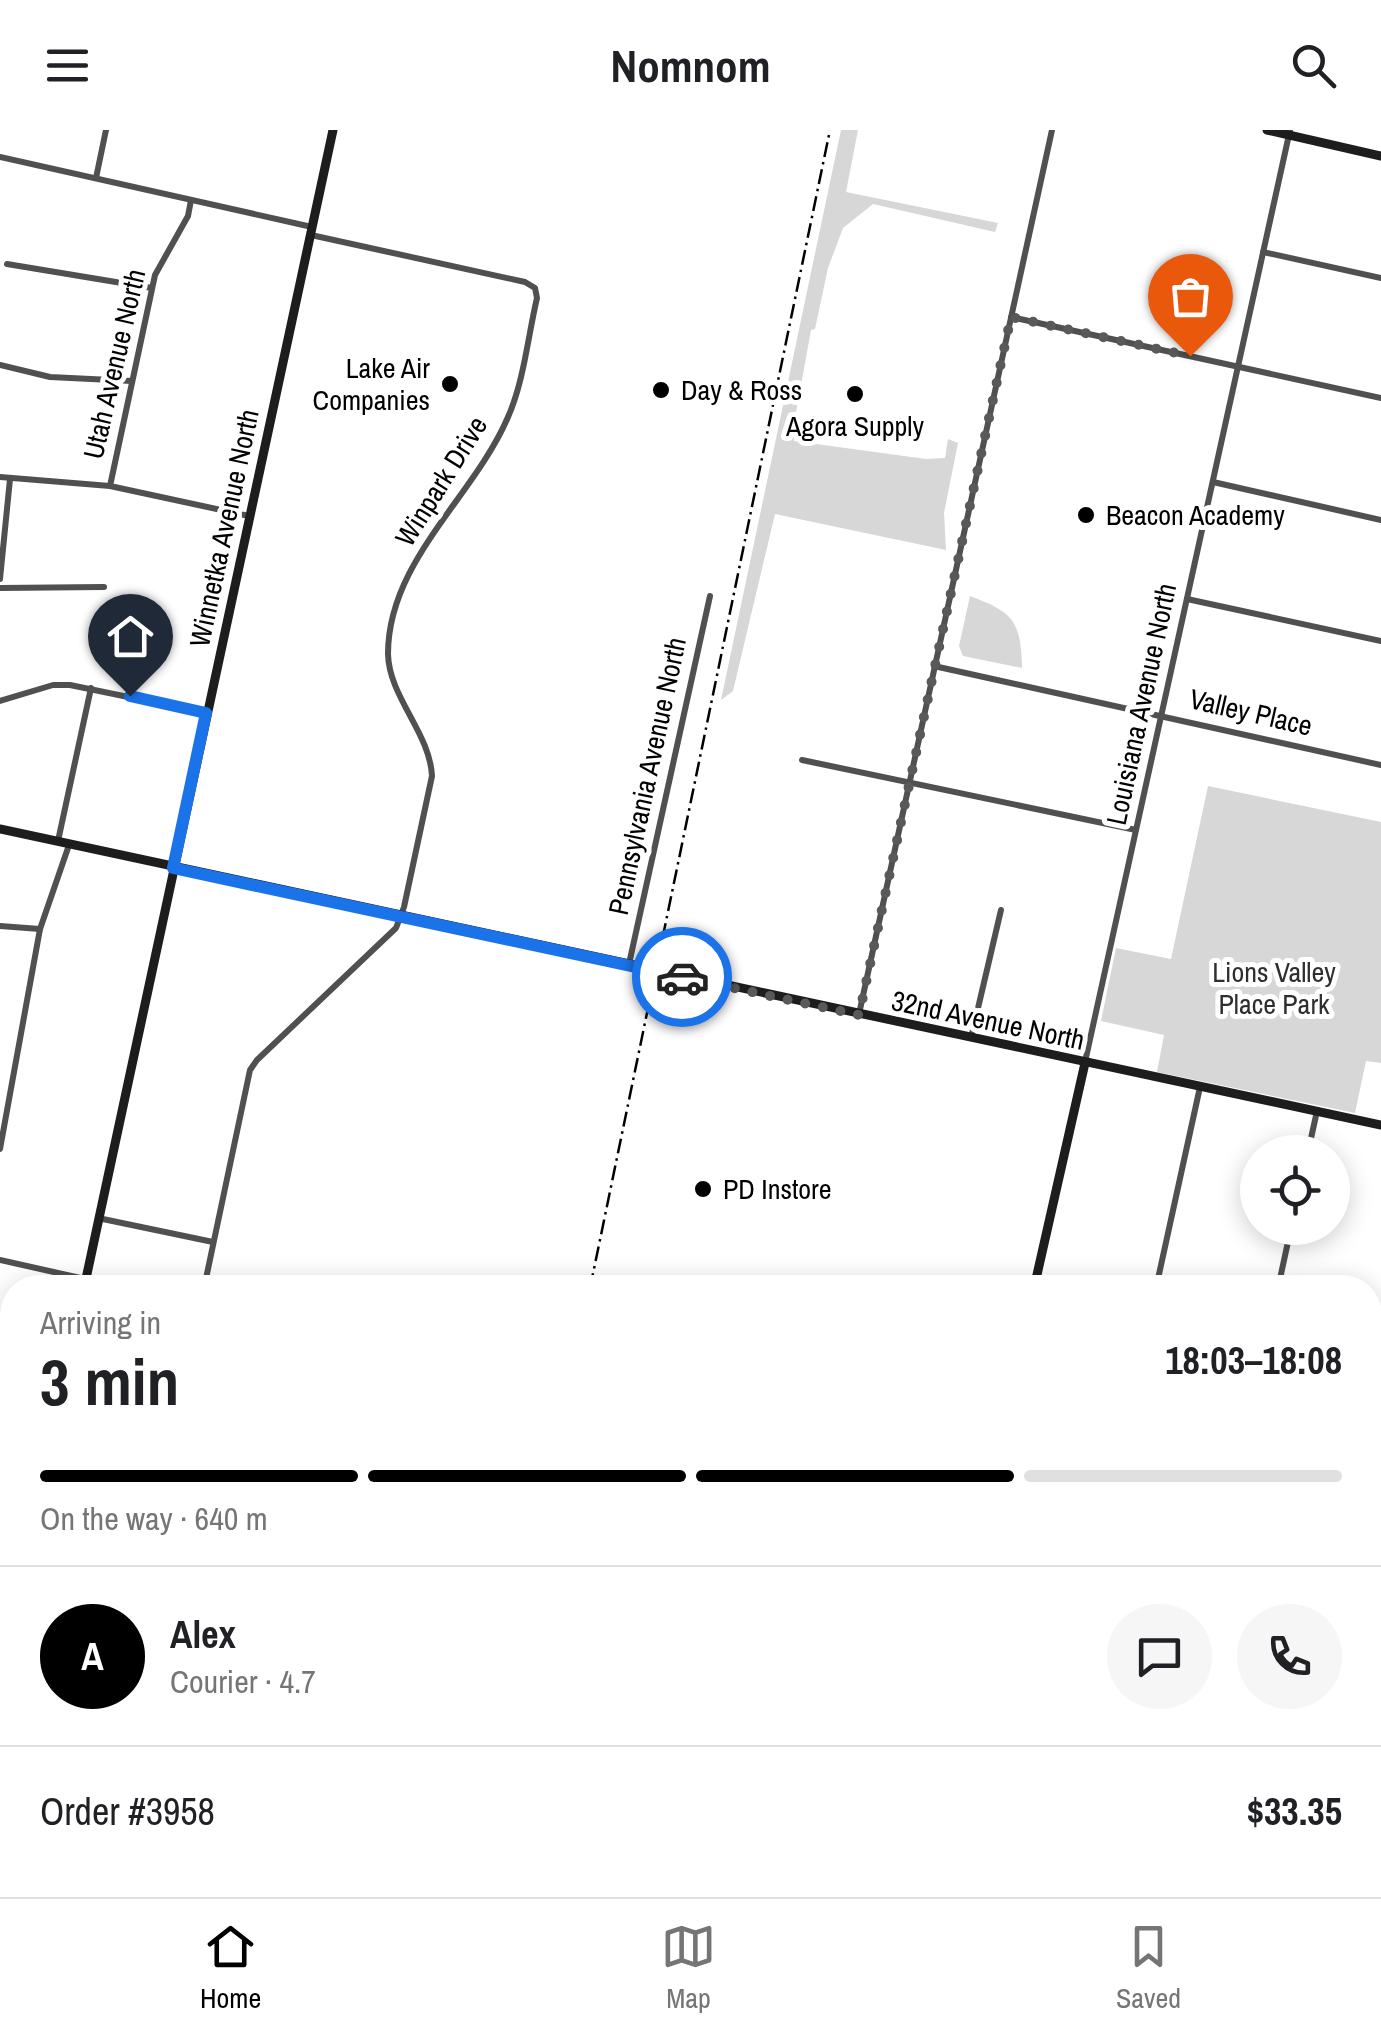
<!DOCTYPE html>
<meta charset="utf-8">
<style>
:root{--surface:#fff;--page:#f6f6f6;--text:#202124;--muted:#757577;--line:#e0e0e0;--accent:#000}
body{margin:0;font-family:"Archivo Narrow",sans-serif;background:var(--page);color:var(--text);height:100vh;display:flex;flex-direction:column;font-size:38px;white-space:nowrap}
*{box-sizing:border-box;margin:0}
p{font-size:32px;color:var(--muted)}
.icon{flex:none;width:55px;height:55px;fill:none;stroke:currentColor;stroke-width:2;stroke-linecap:round;stroke-linejoin:round}
.map{position:relative;flex:1;overflow:hidden}
.drawer{position:absolute;left:0px;top:1145px;width:1382px;height:622px;display:flex;flex-direction:column;background:var(--surface);border-radius:40px 40px 0 0;box-shadow:0 5px 25px #0003}
.drawer>*{flex:none}
.fabs{position:absolute;left:1240px;top:1005px;display:grid;gap:20px}
.fabs a{display:grid;place-items:center;width:110px;height:110px;border-radius:50%;background:var(--surface);box-shadow:0 5px 25px #0003;font-size:50px}
.pin{position:absolute;display:grid;place-items:center;width:85px;height:85px;color:#fff;margin:-102px -42px;border-radius:50% 50% 50% 0;rotate:-45deg;box-shadow:0 0 10px #0007}
.pin .icon{rotate:45deg}
.courier{position:absolute;display:grid;place-items:center;width:100px;height:100px;margin:-50px;border:8px solid #1a73e8;border-radius:50%;background:#fff;color:#222;box-shadow:0 2px 12px #0007}
.overview em{font-style:normal;font-weight:800}
.overview div{display:flex;flex-direction:column-reverse}
.overview{display:flex;align-items:center;justify-content:space-between;height:170px;padding:0 40px}
h1{font-size:65px;font-weight:800;line-height:75px}
.bar{display:grid;grid-template-columns:repeat(4,1fr);gap:15px 10px;align-content:center;height:120px;padding:0 40px}
.bar i{height:12px;border-radius:8px;background:var(--line)}
.bar .on{background:var(--accent)}
.bar p{grid-column:span 4}
.line{display:flex;align-items:center;gap:25px;padding:0 40px;border-top:2px solid var(--line)}
.line div{flex:1}
.round{display:grid;place-items:center;flex:none;width:105px;height:105px;border-radius:52px;background:var(--page)}
header{display:flex;justify-content:space-between;align-items:center;height:130px;padding:0 40px;background:var(--surface);font-size:45px;font-weight:800}
.menu{display:flex;justify-content:space-around;align-items:center;height:140px;border-top:2px solid var(--line);background:var(--surface);font-size:28px;color:var(--muted)}
.menu a{display:grid;justify-items:center;gap:5px}
.menu .on{color:var(--accent)}
.map>svg:first-child{display:block}
.green{fill:#d7d7d7}
.lines{fill:none;stroke-linecap:round;stroke-linejoin:round}
.street{stroke:#505050;stroke-width:6}
.secondary{stroke:#1d1d1d;stroke-width:9}
.rail{stroke:#000;stroke-width:2.5;stroke-dasharray:15 5 2.5 5;stroke-linecap:butt}
.done{stroke:#595959;stroke-width:10;stroke-dasharray:0 18}
.route{stroke:#1a73e8;stroke-width:12}
.poi-dot{fill:#000;stroke:#fff;stroke-width:4}
.labels{text-anchor:middle;dominant-baseline:central;stroke-width:10;stroke-linejoin:round;paint-order:stroke}
.street-label{font-size:28px;fill:#000;stroke:#fff}
.poi-label{font-size:28px;fill:#000;stroke:#fff;text-anchor:start}
.park-label{font-size:28px;fill:#2e2e2e;stroke:#fff}
</style>
<header><svg class="icon" aria-label="menu" viewBox="0 0 24 24"><path d="M4 6h16M4 12h16M4 18h16"/></svg>Nomnom<svg class="icon" aria-label="search" viewBox="0 0 24 24"><circle cx="10" cy="10" r="6"/><path d="M15 15l6 6"/></svg></header>
<div class="map">
<svg width="1381" height="1767" viewBox="0 0 1381 1767">
<rect width="100%" height="100%" fill="#fff"/>
<g class="green">
<polygon points="841,0 858,0 846,62 998,93 995,102 873,74 843,98 828,138 815,199 811,200 795,288 794,311 926,329 945,328 948,309 958,313 944,383 946,420 775,384 733,561 721,570"/>
<path d="M970,466C1013,482 1021,491 1022,538L963,526L959,516Z"/>
<polygon points="1208,656 1381,692 1381,933 1366,931 1355,983 1157,942 1164,905 1101,891 1116,818 1171,829"/>
</g>
<g class="lines">
<g class="street">
<polyline points="0,27 312,97"/>
<polyline points="96,48 106,0"/>
<polyline points="1263,122 1381,148"/>
<polyline points="7,134 152,158"/>
<polyline points="1011,187 1381,268"/>
<polyline points="0,235 50,247 132,251"/>
<polyline points="0,347 110,356 249,386"/>
<polyline points="1213,352 1381,390"/>
<polyline points="110,356 155,145 188,86 191,70"/>
<polyline points="0,449 10,349"/>
<polyline points="0,458 104,457"/>
<polyline points="1187,469 1381,511"/>
<polyline points="934,536 1381,635"/>
<polyline points="0,571 53,555 70,555 206,583"/>
<polyline points="802,630 1136,700"/>
<polyline points="58,711 91,558"/>
<polyline points="0,796 40,799"/>
<polyline points="629,834 710,466"/>
<polyline points="859,884 1052,0"/>
<polyline points="971,908 1001,780"/>
<polyline points="1085,932 1290,0"/>
<polyline points="0,1019 40,799 69,715"/>
<polyline points="1308,1022 1317,981"/>
<polyline points="98,1088 213,1112"/>
<polyline points="0,1130 85,1149"/>
<path d="M204,1158L250,940L257,930L396,798L404,777L432,646C430,603 389,567 388,524C388,431 474,367 508,287C524,251 528,206 537,168L535,158L525,152L311,105"/>
<polyline points="1156,1158 1200,957"/>
<polyline points="1278,1158 1291,1098"/>
<polyline points="1370,1236 1381,1238"/>
<polyline points="0,1242 12,1245"/>
<polyline points="1370,1287 1381,1236"/>
<polyline points="0,1352 12,1355"/>
<polyline points="1370,1442 1381,1444"/>
<polyline points="1370,1680 1381,1682"/>
<polyline points="684,1755 690,1767"/>
<polyline points="173,1767 175,1755"/>
<polyline points="1023,1767 1026,1755"/>
<polyline points="1143,1767 1146,1755"/>
<polyline points="1261,1767 1267,1755"/>
</g>
<g class="secondary">
<polyline points="1267,0 1381,26"/>
<polyline points="0,699 1381,995"/>
<polyline points="84,1158 333,0"/>
<polyline points="1034,1158 1085,933"/>
<polyline points="0,1513 12,1461"/>
<polyline points="0,1580 12,1522"/>
<polyline points="0,1676 12,1679"/>
<polyline points="370,1755 426,1767"/>
<polyline points="900,1767 903,1755"/>
</g>
<g class="rail">
<polyline points="590,1158 830,0"/>
<polyline points="465,1767 467,1755"/>
</g>
</g>
<g class="lines">
<polyline class="done" points="682,847 859,885 1011,187 1190,226"/>
<polyline class="route" points="130,566 206,583 173,738 682,847"/>
</g>
<g class="poi-dot">
<circle cx="450" cy="254" r="10"/>
<circle cx="661" cy="260" r="10"/>
<circle cx="855" cy="264" r="10"/>
<circle cx="1086" cy="385" r="10"/>
<circle cx="703" cy="1059" r="10"/>
</g>
<g class="labels">
<g class="street-label">
<text transform="translate(114 234) rotate(-77)">Utah Avenue North</text>
<text transform="translate(441 351) rotate(-58)">Winpark Drive</text>
<text transform="translate(224 398) rotate(-78)">Winnetka Avenue North</text>
<text transform="translate(1141 574) rotate(-78)">Louisiana Avenue North</text>
<text transform="translate(1251 582) rotate(13)">Valley Place</text>
<text transform="translate(647 646) rotate(-78)">Pennsylvania Avenue North</text>
<text transform="translate(988 890) rotate(12)">32nd Avenue North</text>
</g>
<g class="poi-label">
<text x="430" y="238" text-anchor="end">Lake Air<tspan x="430" dy="32">Companies</tspan></text>
<text x="681" y="260">Day &amp; Ross</text>
<text x="855" y="296" text-anchor="middle">Agora Supply</text>
<text x="1106" y="385">Beacon Academy</text>
<text x="723" y="1059">PD Instore</text>
</g>
<g class="park-label">
<text x="1274" y="842">Lions Valley<tspan x="1274" dy="32">Place Park</tspan></text>
</g>
</g>
</svg>
<div class="fabs">
<a><svg class="icon" aria-label="locate" viewBox="0 0 24 24"><circle cx="12" cy="12" r="6"/><path d="M12 2v4M12 18v4M2 12h4M18 12h4"/></svg></a>
</div>
<div class="pin" style="left:1190px;top:226px;background:#ea580c"><svg class="icon" aria-label="bag" viewBox="0 0 24 24"><path d="M5 8h14l-1 12H6zM9 8a3 3 0 0 1 6 0"/></svg></div>
<div class="pin" style="left:130px;top:566px;background:#1f2937"><svg class="icon" aria-label="home" viewBox="0 0 24 24"><path d="M3 11l9-7 9 7M6 9v11h12V9"/></svg></div>
<div class="courier" style="left:682px;top:847px"><svg class="icon" aria-label="car" viewBox="0 0 24 24"><path d="M5 17H2v-5l4-1 3-4h7l3 4 3 1v5h-3M9 17h6M6 11h13"/><circle cx="7" cy="17" r="2"/><circle cx="17" cy="17" r="2"/></svg></div>
<section class="drawer">
<div class="overview"><div><h1>3 min</h1><p>Arriving in</p></div><em>18:03–18:08</em></div>
<div class="bar"><i class="on"></i><i class="on"></i><i class="on"></i><i></i><p>On the way · 640 m</p></div>
<div class="line" style="height:180px"><b class="round" style="background:var(--accent);color:#fff">A</b><div><b>Alex</b><p>Courier · 4.7</p></div><a class="round"><svg class="icon" aria-label="chat" viewBox="0 0 24 24"><path d="M4 5h16v11H9l-5 4z"/></svg></a><a class="round"><svg class="icon" aria-label="phone" viewBox="0 0 24 24"><path d="M5 4h4l2 5-3 2q2 4 5 5l2-3 5 2v4C11 20 4 13 5 4z"/></svg></a></div>
<div class="line" style="height:130px"><div>Order #3958</div><b>$33.35</b></div>
</section>
</div>
<nav class="menu">
<a class="on"><svg class="icon" aria-label="home" viewBox="0 0 24 24"><path d="M3 11l9-7 9 7M6 9v11h12V9"/></svg>Home</a>
<a><svg class="icon" aria-label="map" viewBox="0 0 24 24"><path d="M3 6l6-2 6 2 6-2v14l-6 2-6-2-6 2zM9 4v14M15 6v14"/></svg>Map</a>
<a><svg class="icon" aria-label="saved" viewBox="0 0 24 24"><path d="M7 4h10v16l-5-4-5 4z"/></svg>Saved</a>
</nav>
